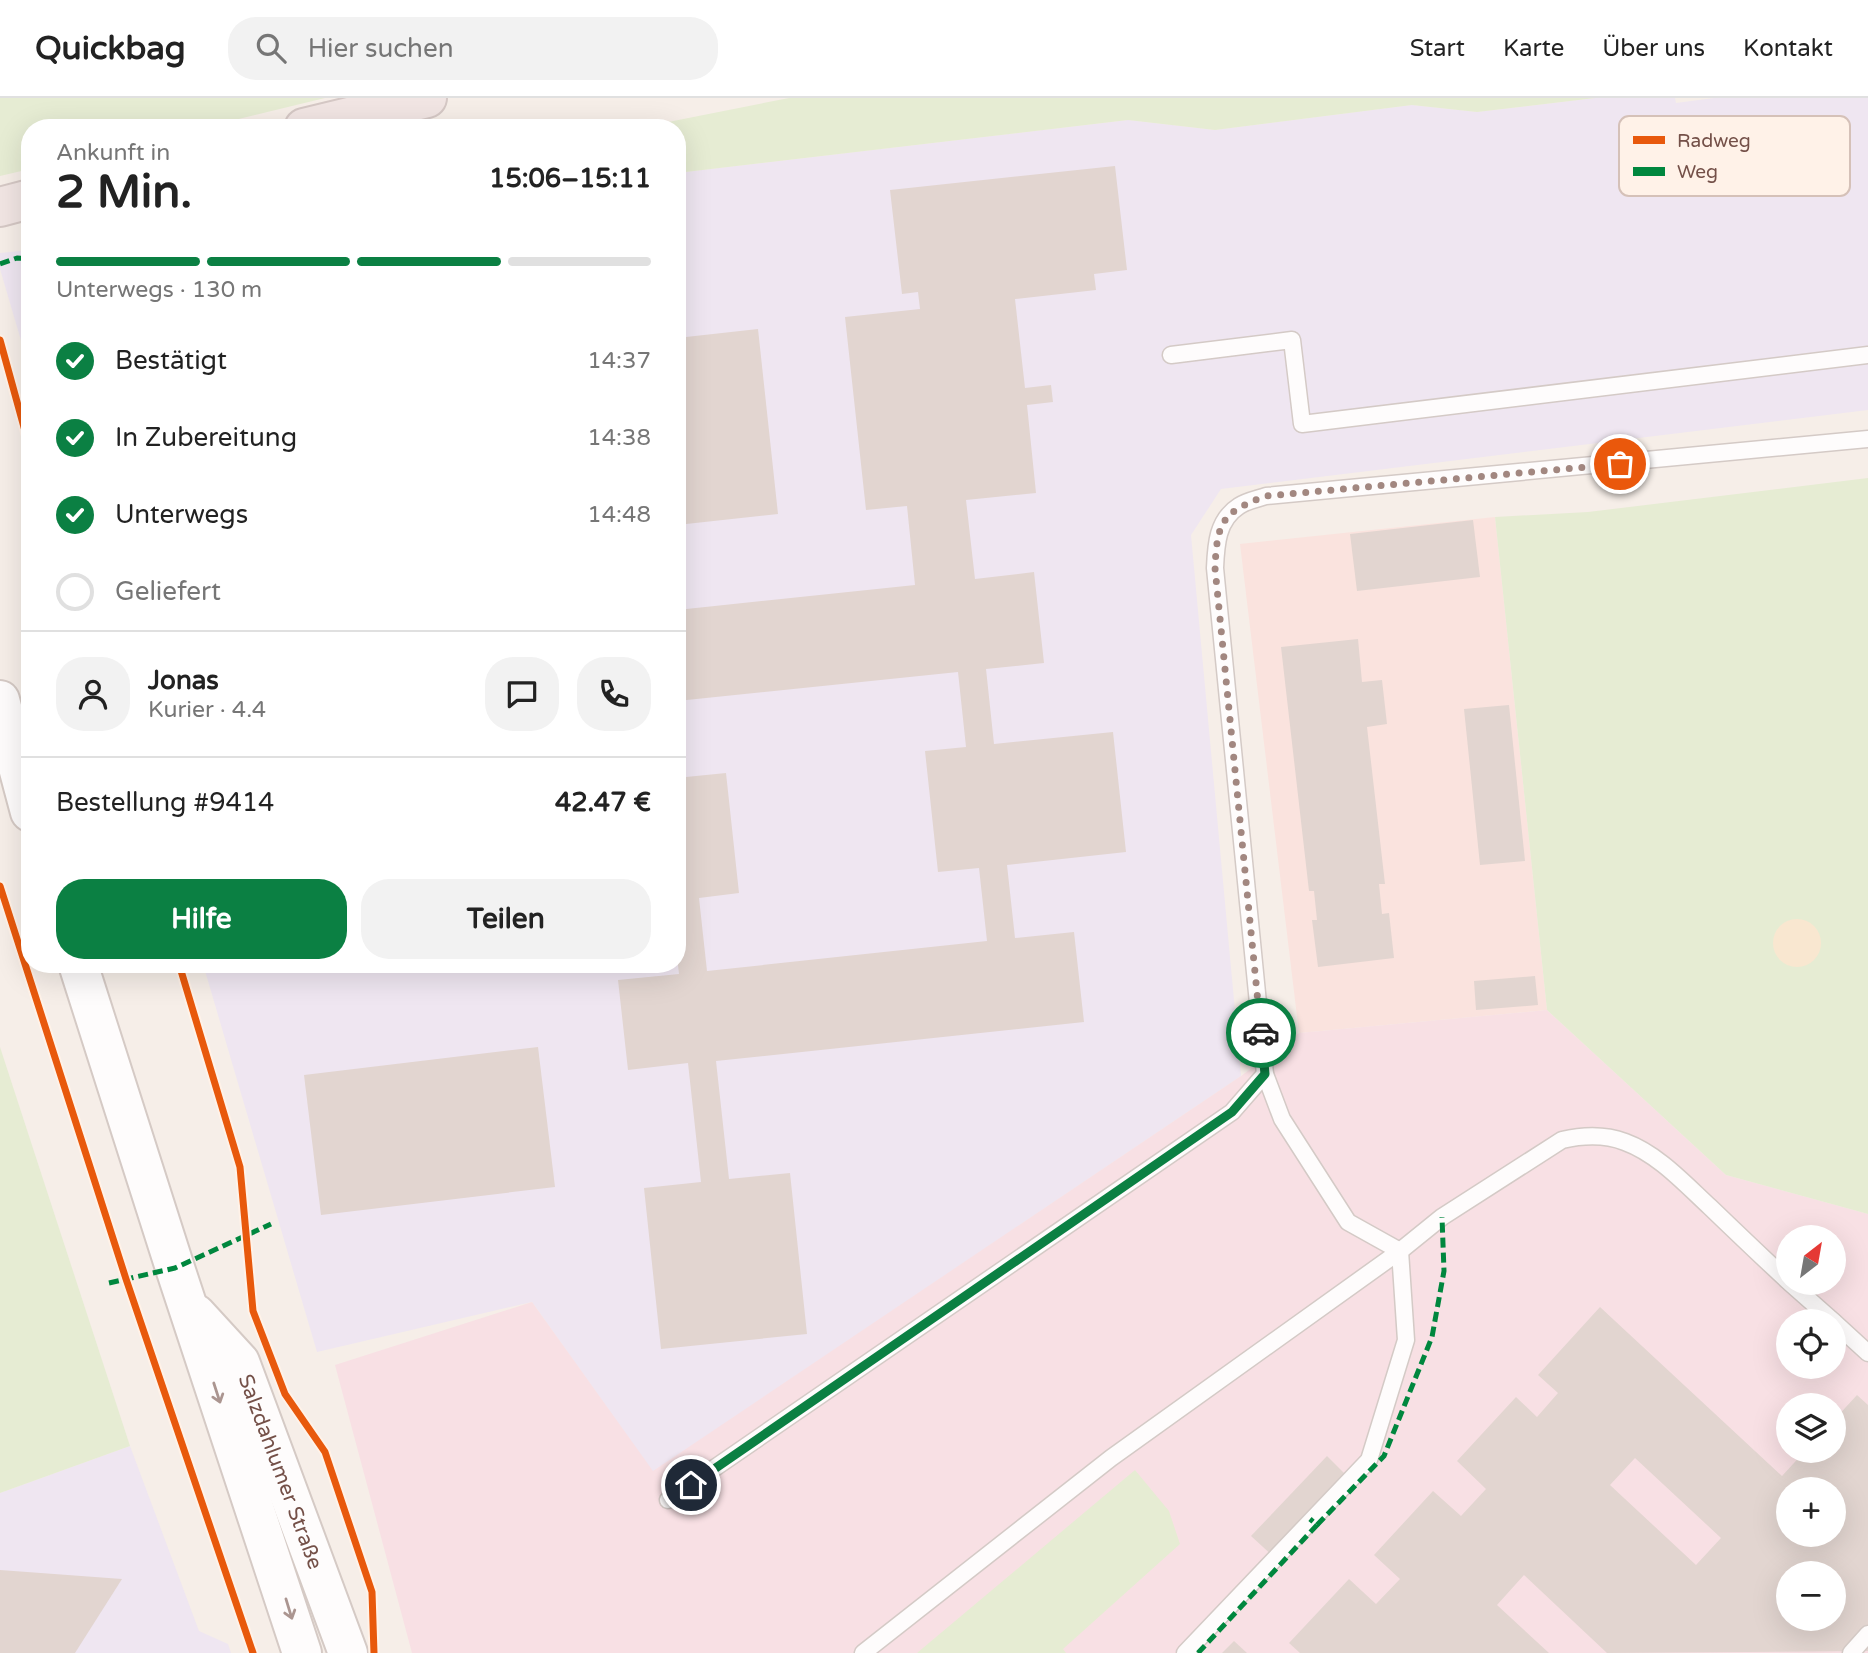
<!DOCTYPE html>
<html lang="de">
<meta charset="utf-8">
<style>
:root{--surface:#fff;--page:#f2f2f2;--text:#222;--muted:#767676;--line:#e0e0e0;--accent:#0b8043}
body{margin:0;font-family:"Varela Round",sans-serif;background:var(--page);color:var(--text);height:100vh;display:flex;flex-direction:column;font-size:26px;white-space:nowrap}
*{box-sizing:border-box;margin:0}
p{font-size:23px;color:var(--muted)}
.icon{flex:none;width:38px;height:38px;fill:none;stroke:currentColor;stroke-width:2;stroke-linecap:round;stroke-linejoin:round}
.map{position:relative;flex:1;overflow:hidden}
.side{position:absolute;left:21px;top:21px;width:665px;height:854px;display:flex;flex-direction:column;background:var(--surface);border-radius:28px;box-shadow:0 7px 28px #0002}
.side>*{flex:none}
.needle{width:46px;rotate:31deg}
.buttons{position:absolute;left:1776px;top:1127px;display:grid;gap:14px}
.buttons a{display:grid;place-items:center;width:70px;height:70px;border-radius:50%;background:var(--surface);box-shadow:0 7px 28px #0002;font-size:35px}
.pin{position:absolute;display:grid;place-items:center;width:60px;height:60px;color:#fff;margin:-30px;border:4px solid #fff;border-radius:50%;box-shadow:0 2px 7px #0007}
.courier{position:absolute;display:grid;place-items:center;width:70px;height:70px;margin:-35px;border:5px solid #0b8043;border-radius:50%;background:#fff;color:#222;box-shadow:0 2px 9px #0007}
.headline em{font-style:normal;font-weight:700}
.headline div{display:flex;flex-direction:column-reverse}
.headline{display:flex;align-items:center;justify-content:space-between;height:119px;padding:0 35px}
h1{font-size:46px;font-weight:700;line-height:52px}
.bar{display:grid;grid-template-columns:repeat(4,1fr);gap:10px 7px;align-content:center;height:84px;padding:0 35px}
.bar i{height:9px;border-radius:5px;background:var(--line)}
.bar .current{background:var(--accent)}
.bar p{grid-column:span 4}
.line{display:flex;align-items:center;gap:18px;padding:0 35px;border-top:2px solid var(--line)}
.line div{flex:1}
.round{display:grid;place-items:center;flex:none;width:74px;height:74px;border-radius:28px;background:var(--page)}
ol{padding:0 35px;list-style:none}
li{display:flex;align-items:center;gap:21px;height:77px}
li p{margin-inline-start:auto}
li .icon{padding:7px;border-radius:50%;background:var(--accent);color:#fff;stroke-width:4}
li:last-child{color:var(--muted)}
li i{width:38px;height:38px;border:4px solid var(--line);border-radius:50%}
.button{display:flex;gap:14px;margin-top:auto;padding:14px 35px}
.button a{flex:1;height:80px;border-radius:28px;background:var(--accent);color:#fff;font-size:28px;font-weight:700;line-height:80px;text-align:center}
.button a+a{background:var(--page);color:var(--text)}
header{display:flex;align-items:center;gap:42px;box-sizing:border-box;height:98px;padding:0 35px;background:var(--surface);border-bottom:2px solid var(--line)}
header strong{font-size:33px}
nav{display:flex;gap:38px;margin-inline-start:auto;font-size:24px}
.search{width:490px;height:63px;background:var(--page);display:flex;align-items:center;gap:18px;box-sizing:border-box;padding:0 24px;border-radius:28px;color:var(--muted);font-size:26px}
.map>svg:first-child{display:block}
.commercial{fill:#fae3de}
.education{fill:#efe6f1}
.medical{fill:#f8e0e4;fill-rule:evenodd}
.green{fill:#e6ecd3}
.sand{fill:#f9e7d0}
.building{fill:#e2d5d0;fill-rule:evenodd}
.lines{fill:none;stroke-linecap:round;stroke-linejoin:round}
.service-casing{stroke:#d4cac6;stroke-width:19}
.secondary-casing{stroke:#d5cac5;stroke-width:42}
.motorway-casing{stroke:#d5c8c5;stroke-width:42}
.service{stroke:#fefcfc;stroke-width:16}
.secondary{stroke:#fefcfc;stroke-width:38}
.motorway{stroke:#f1e5e3;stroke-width:38}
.quiet{stroke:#00873e;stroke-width:5;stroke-dasharray:10 5;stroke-linecap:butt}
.cycleway-casing{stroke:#fff2e8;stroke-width:11}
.cycleway{stroke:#e8590c;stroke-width:7}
.oneway{stroke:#ab9590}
.done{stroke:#a28780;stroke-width:7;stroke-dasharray:0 12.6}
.route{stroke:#0b8043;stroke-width:9}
.labels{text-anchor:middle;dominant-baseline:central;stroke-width:5;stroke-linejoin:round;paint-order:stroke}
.street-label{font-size:21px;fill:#745048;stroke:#fff2e8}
.key{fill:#fff2e8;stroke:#d5c1b8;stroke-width:2}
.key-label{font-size:19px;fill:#745048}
</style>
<header>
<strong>Quickbag</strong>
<div class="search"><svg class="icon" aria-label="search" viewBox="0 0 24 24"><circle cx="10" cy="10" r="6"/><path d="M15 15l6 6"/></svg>Hier suchen</div>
<nav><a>Start</a><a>Karte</a><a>Über uns</a><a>Kontakt</a></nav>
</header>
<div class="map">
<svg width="1868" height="1555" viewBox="0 0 1868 1555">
<rect width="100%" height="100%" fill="#f6eee8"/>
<polygon class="commercial" points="1495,419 1547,912 1299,935 1240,446"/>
<g class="education">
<polygon points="1595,0 1675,0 1676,5 1714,0 1868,0 1868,312 1221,391 1191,437 1241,978 653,1374 532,1204 317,1254 203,866 677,866 677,75 1128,22 1215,32 1412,7 1477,14"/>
<polygon points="30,152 30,273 0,171 0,155"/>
<polygon points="130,1348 199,1533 228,1546 231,1555 0,1555 0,1395"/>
</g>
<path class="medical" d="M1547,912L1726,1077L1868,1116V1555H412L335,1267L532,1204L653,1373L1241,978L1299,935ZM1788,1139H1834V1185H1788ZM1788,1223H1834V1269H1788ZM1788,1307H1834V1353H1788ZM1788,1391H1834V1437H1788ZM1788,1475H1834V1521H1788Z"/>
<g class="green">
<polygon points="0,0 325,0 202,30 30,30 30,71 0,78"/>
<polygon points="789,0 1595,0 1477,14 1412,7 1215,32 1128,22 677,75 677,30 638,30"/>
<polygon points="1868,380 1868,1116 1726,1077 1547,912 1495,419 1588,414"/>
<polygon points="0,949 130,1348 0,1395"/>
<polygon points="1135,1372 1169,1413 1180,1446 1063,1551 1066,1555 917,1555"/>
</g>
<circle class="sand" cx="1797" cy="845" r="24"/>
<g class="building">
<polygon points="1115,68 1127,172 1094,176 1096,192 1015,201 1025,290 1051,287 1053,304 1027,307 1036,395 966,402 975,481 1034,474 1044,565 986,571 994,646 1113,634 1126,754 1007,767 1015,840 1074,834 1084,924 716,963 729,1081 790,1075 807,1236 661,1251 644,1090 701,1084 688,965 628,972 618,882 679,876 677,859 677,614 679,614 686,679 726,675 739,795 699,800 707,873 987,843 979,770 938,774 925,653 966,649 958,574 677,603 677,512 915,487 907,408 866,412 845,219 920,211 918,194 902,196 890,92"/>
<polygon points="758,231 778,416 677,427 677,240"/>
<polygon points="1473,422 1480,479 1357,493 1350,436"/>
<polygon points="1358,541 1362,584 1382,582 1387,626 1367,629 1385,786 1379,786 1382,816 1389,815 1394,860 1318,869 1312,822 1317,822 1314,793 1309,793 1281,549"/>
<polygon points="1509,607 1525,763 1480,767 1464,611"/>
<polygon points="1535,878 1538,907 1476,912 1474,883"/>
<polygon points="538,949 555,1089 321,1117 304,977"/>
<path d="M1600,1209L1782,1378L1805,1353H1834V1322L1857,1297L1868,1307V1553L1607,1555L1524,1477L1497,1507L1549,1555H1300L1289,1545L1349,1481L1376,1506L1400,1481L1374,1457L1433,1393L1461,1418L1486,1391L1457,1363L1516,1299L1537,1319L1558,1295L1538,1277ZM1635,1360L1721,1440L1696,1467L1610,1387ZM1788,1391H1834V1437H1788ZM1788,1475H1834V1521H1788Z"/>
<polygon points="1327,1358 1349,1380 1274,1459 1251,1438"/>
<polygon points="0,1472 122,1481 75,1555 0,1555"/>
<polygon points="1234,1543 1247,1555 1222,1555"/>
</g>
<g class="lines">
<defs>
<g id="service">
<polyline points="1171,257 1292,242 1302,326 1868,257"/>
<path d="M1400,1153L1348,1124L1282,1021L1265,976L1215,470C1216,447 1217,422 1239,408C1246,403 1257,401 1266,398L1868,341"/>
<polyline points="1790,1185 1833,1223"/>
<polyline points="1834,1224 1868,1255"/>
<polyline points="668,1402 1232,1014 1265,976"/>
<path d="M863,1555L1111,1360L1400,1153L1442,1119L1562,1042C1584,1037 1604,1036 1625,1044C1658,1056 1685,1086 1710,1109C1736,1134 1762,1159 1788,1183"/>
<polyline points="1185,1555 1369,1362 1406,1242 1400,1153"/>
<polyline points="1851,1555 1868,1536"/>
</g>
<g id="secondary">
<polyline points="0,602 30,714"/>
<polyline points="78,866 175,1170 302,1555"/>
<path id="s1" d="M196,1216L240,1264L348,1555"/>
</g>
<g id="motorway">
<polyline points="304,30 427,0"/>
<polyline points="0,109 30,101"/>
</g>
</defs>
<use href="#service" class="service-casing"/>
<use href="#secondary" class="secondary-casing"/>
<use href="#motorway" class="motorway-casing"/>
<use href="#service" class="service"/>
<use href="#secondary" class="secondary"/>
<use href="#motorway" class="motorway"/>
<g class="quiet">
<polyline points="0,166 17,160 30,161"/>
<polyline points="109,1185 175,1170 271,1126"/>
<polyline points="1317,1427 1384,1358 1432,1239 1444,1173 1442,1119"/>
<polyline points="1198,1555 1317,1427 1310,1421"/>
</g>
<defs>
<g id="cycleway">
<polyline points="0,242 30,351"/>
<polyline points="0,788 126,1181 253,1555"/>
<polyline points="179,866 240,1069 253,1213 285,1296 325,1354 372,1494 374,1555"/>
</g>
</defs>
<use href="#cycleway" class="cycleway-casing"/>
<use href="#cycleway" class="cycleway"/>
</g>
<defs><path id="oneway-shaft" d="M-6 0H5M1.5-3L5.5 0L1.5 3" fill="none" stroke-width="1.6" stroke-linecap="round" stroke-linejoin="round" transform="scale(1.75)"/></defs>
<g class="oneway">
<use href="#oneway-shaft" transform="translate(217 1295) rotate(72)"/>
<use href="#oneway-shaft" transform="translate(289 1511) rotate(73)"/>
</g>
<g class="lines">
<path class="done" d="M1261,935L1215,470C1217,424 1222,414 1266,398L1620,366"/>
<polyline class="route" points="691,1387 1232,1014 1265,976 1261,935"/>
</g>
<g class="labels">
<g class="street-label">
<text stroke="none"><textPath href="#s1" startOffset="182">Salzdahlumer Straße</textPath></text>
</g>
</g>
<rect x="1619" y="18" width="231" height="80" rx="10" class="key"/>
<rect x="1633" y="38" width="32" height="8" fill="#e8590c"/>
<rect x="1633" y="69" width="32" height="9" fill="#00873e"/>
<g class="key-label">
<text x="1677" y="49">Radweg</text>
<text x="1677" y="80">Weg</text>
</g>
</svg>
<div class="buttons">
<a><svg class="needle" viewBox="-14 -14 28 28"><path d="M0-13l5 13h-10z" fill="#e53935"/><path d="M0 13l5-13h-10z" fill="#767676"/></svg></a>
<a><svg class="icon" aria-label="locate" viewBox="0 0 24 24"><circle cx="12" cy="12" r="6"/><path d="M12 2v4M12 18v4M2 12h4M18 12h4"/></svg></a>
<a><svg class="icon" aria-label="layers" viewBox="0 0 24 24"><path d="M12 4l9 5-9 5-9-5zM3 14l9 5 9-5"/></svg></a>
<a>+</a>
<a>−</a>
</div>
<div class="pin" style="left:1620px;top:366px;background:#ea580c"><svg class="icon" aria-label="bag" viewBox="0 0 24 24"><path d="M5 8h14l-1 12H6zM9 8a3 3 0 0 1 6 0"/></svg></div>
<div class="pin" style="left:691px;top:1387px;background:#1f2937"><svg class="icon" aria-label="home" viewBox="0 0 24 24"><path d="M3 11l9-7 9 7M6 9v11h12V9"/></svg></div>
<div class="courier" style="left:1261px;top:935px"><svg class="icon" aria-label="car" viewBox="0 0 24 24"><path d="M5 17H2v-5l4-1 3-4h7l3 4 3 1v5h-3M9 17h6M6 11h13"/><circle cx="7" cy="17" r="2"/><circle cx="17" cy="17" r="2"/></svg></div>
<section class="side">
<div class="headline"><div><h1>2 Min.</h1><p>Ankunft in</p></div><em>15:06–15:11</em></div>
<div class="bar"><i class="current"></i><i class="current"></i><i class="current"></i><i></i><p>Unterwegs · 130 m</p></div>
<ol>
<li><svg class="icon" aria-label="check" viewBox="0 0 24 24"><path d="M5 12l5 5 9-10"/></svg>Bestätigt<p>14:37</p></li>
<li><svg class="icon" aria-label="check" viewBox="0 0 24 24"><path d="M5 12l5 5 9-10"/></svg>In Zubereitung<p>14:38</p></li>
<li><svg class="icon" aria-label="check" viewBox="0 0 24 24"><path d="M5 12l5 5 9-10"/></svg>Unterwegs<p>14:48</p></li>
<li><i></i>Geliefert</li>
</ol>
<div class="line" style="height:126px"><a class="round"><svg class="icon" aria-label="person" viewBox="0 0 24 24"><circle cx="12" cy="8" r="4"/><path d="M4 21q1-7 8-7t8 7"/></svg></a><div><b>Jonas</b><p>Kurier · 4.4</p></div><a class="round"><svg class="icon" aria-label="chat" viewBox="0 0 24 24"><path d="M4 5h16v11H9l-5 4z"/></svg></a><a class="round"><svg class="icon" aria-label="phone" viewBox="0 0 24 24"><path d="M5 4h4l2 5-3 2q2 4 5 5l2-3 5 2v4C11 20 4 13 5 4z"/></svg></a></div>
<div class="line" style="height:91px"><div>Bestellung #9414</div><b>42.47 €</b></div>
<div class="button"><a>Hilfe</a><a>Teilen</a></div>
</section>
</div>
